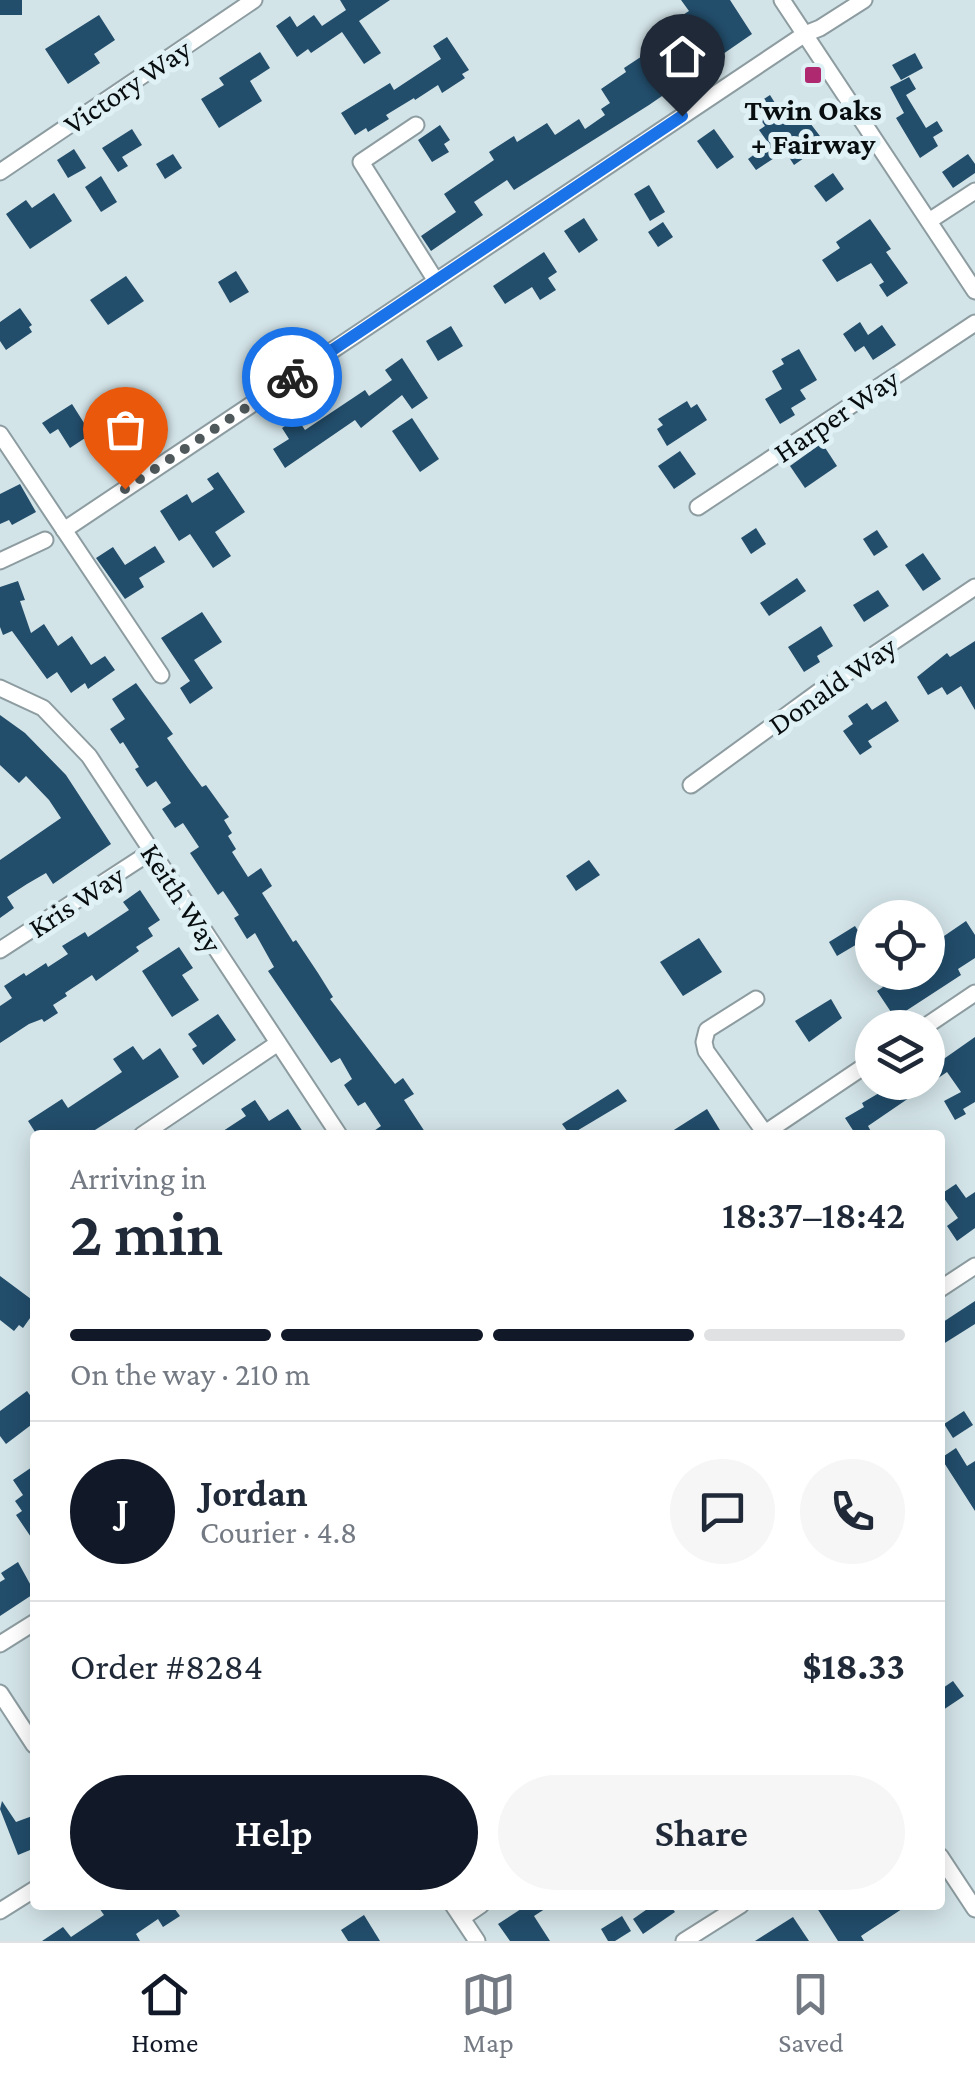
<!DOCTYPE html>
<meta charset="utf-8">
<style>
:root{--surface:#fff;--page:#f6f6f7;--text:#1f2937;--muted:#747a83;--line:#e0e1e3;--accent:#111827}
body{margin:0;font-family:"Crimson Pro",serif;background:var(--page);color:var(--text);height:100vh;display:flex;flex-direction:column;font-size:38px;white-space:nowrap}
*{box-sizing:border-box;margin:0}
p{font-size:32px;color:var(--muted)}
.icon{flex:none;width:55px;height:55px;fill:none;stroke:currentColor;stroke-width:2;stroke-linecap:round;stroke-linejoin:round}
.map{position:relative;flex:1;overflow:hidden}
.details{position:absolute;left:30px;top:1130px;width:915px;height:780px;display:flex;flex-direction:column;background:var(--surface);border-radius:10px;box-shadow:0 5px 25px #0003}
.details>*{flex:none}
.controls{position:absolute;left:855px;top:900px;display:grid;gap:20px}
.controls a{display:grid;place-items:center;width:90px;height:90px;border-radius:50%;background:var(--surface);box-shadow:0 5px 25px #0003;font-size:50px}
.pin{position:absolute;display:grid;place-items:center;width:85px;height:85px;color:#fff;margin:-102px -42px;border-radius:50% 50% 50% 0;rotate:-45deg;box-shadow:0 0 10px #0007}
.pin .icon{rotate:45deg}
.courier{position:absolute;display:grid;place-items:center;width:100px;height:100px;margin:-50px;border:8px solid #1a73e8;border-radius:50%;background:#fff;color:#222;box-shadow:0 2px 12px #0007}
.head em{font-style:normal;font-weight:600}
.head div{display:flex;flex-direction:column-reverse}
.head{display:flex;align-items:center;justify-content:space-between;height:170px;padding:0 40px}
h1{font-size:65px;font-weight:600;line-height:75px}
.bar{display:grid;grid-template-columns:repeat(4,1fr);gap:15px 10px;align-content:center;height:120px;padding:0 40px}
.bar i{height:12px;border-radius:8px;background:var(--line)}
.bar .selected{background:var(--accent)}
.bar p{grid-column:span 4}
.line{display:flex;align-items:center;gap:25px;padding:0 40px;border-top:2px solid var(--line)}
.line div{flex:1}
.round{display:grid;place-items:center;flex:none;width:105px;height:105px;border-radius:52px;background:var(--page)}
.primary-button{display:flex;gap:20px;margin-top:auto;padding:20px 40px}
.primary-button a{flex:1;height:115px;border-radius:60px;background:var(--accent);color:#fff;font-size:40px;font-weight:600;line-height:115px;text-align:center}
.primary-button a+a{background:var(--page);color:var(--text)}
.menu{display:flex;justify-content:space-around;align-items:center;height:140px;border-top:2px solid var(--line);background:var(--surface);font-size:28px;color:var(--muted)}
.menu a{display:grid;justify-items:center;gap:5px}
.menu .selected{color:var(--accent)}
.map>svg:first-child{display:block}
.building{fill:#224d6b}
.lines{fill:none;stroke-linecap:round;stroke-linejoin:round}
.minor-casing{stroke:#8d9ca0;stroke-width:19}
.minor{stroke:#fff;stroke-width:15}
.done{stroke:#4f585b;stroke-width:10;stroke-dasharray:0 18}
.route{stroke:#1a73e8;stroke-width:12}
.poi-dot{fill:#af2970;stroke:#e0f1f6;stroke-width:4}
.labels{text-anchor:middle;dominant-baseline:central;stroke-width:10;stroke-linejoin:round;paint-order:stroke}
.street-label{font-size:30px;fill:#080d0f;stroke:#e0f1f6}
.poi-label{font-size:30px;font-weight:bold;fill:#080d0f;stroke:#e0f1f6}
</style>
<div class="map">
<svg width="975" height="1941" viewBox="0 0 975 1941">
<rect width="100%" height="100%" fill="#d3e4e8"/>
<g class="building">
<rect x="0" y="0" width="22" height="15"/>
<polygon points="340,0 390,0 359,21 381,53 364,64 342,32 311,53 308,49 297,57 276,26 290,16 297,27 314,15 322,26 346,10"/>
<polygon points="681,0 730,0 752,34 649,105 514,190 507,180 474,202 483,215 431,251 421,236 456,212 444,194 494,160 489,152 514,136 517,142 547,123 555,135 579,119 585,129 605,115 601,109 610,103 601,89 626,72 624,68 662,43 655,33 689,11"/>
<polygon points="99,15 115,40 94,54 100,63 68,84 45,49"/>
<polygon points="447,37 469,70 462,74 465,78 442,93 438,85 415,100 414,98 386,115 389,119 368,132 366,128 355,135 341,113 390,83 394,90 441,59 433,46"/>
<polygon points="260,52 270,68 250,81 262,101 219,128 201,99 224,85 219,78"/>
<polygon points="915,53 923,68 901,80 892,65"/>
<polygon points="909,77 916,89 906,95 926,128 937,121 943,131 933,137 938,146 920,158 896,118 904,113 890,87"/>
<polygon points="770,95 780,111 794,102 823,140 801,153 804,158 794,165 785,151 756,170 748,159 769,144 759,130 765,126 752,107"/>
<polygon points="440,125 450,140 444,144 449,152 432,162 418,140"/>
<polygon points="132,129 142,145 122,157 128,166 118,172 102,148"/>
<polygon points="714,129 734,157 717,169 697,141"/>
<polygon points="74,149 86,168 68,178 57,160"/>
<polygon points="173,154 182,168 165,179 156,164"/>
<polygon points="968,154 975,164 975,173 953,188 942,172"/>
<polygon points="833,173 844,189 826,202 814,186"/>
<polygon points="101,176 117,202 101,212 85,187"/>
<polygon points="649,185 665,212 650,221 634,194"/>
<polygon points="54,193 72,221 30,249 6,214 26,200 32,208"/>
<polygon points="584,218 598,240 579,253 564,231"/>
<polygon points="870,219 891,249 886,252 908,283 887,297 879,285 884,282 871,263 837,282 822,260 840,248 836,242"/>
<polygon points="663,222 673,237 658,247 648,232"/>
<polygon points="544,252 557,272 548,278 556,290 540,300 532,287 505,304 493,286"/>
<polygon points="236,271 249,292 230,303 218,282"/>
<polygon points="126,276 144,301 108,325 90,300"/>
<polygon points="20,308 32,325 29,327 32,332 6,350 0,341 0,322"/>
<polygon points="860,322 868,335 882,325 896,345 873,360 864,346 855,352 843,334"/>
<polygon points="451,326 463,346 438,361 426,341"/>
<polygon points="799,349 817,380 800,390 806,399 791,408 795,415 780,424 765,399 782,389 772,371 784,364 781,359"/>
<polygon points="402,358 428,398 412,409 402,395 361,428 355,420 285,468 273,449 289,439 282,428 297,418 305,430 365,390 369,396 392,380 385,370"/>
<polygon points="687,401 691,408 697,404 707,420 667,446 657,429 663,425 658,419"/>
<polygon points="72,404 91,434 70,448 58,429 50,434 42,423"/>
<polygon points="412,418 439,459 420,472 392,431"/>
<polygon points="822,443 837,466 805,488 790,466"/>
<polygon points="680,451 696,474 674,489 658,466"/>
<polygon points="218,472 245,512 215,532 231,556 213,568 190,534 179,541 160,511 187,494 192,503 214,489 207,479"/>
<polygon points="20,484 36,512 12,525 9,520 0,524 0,494"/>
<polygon points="756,528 766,544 751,554 741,538"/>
<polygon points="877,530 888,547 874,556 863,539"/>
<polygon points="155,546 165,562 139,578 144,587 125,599 96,558 113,547 125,565"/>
<polygon points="923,553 941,579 923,591 905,565"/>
<polygon points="797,578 806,591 769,616 760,603"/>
<polygon points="18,581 25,600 20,601 31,633 44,624 58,646 72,636 91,665 105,656 115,670 88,689 85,683 71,693 57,672 47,679 12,631 3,635 0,627 0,587"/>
<polygon points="878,590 889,606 864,622 853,605"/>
<polygon points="202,612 222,642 194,660 213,688 190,704 180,688 190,681 161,638"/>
<polygon points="821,626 833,646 817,656 820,662 804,672 788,647"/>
<polygon points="975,641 975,710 961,686 947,695 942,687 928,695 917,677 947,653 950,657"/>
<polygon points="136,683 173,734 167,738 188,768 202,787 206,785 229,817 224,820 232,833 228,836 236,849 232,852 248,877 261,868 272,886 262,893 293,942 296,940 318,973 333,997 330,999 395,1084 403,1078 414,1094 404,1100 427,1135 368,1135 381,1126 365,1102 358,1106 344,1085 352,1079 340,1058 331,1063 268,971 274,967 255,933 247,939 234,918 239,915 223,891 218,895 190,853 199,847 183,823 175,828 162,809 171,803 156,781 147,787 135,769 139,767 123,742 120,744 110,729 125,719 112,699"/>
<polygon points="886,701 899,721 868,741 872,747 860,755 843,731 853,724 848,716 867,703 872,710"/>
<polygon points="0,715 25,733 66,775 111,844 53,884 46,873 27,884 7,897 14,908 0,918 0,860 61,818 49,800 26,776 19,783 0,765"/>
<polygon points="589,860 600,875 576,891 566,876"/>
<polygon points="140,890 160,920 148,928 153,936 136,947 139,951 96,981 92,975 65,993 67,996 53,1005 58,1013 44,1022 42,1019 29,1024 0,1043 0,1006 12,998 4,986 24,973 26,976 46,963 48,967 68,954 62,946 85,932 88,937 129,910 123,902"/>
<polygon points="966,921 975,935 975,958 958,969 961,975 895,1018 877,991 883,987 873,972 898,972 906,984 928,972 938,963 928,947"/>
<polygon points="855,926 864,940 837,956 829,942"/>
<polygon points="699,938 722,972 683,996 660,962"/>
<polygon points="179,947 193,968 182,975 199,1000 172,1017 142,971"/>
<polygon points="831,999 842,1018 809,1042 795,1021"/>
<polygon points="218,1014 236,1040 203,1065 192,1049 197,1046 188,1034"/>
<polygon points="975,1037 975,1102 963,1109 966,1114 955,1120 944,1101 961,1092 947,1072 868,1126 873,1135 856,1135 845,1118 864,1107 862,1103 898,1082 928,1082 928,1070"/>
<polygon points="133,1046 143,1060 160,1048 179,1077 87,1135 37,1135 28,1121 62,1099 68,1108 122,1072 113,1059"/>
<polygon points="618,1089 627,1101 570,1135 562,1124"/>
<polygon points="255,1100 269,1121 288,1109 305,1135 217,1135 246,1116 241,1109"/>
<polygon points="707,1109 723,1135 666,1135"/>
<polygon points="956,1184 966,1198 975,1192 975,1228 957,1241 947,1226 958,1218 941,1194"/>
<polygon points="0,1276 35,1302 35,1311 23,1328 19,1325 14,1331 0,1320"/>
<polygon points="975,1301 975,1324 940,1346 940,1324"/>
<polygon points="27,1391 35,1402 35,1422 6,1444 0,1436 0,1411"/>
<polygon points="964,1411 973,1425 953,1438 944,1424"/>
<polygon points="956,1448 967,1466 975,1461 975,1511 941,1458"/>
<polygon points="35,1465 35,1543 16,1515 22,1511 15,1501 23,1495 13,1480"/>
<polygon points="18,1562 35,1593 0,1616 0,1582 5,1579 1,1573"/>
<polygon points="953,1681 964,1696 940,1712 940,1690"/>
<polygon points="2,1801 16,1822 35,1815 35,1848 18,1855 0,1809"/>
<polygon points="97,1905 172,1905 180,1916 163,1927 158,1919 136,1934 140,1941 42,1941 63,1927 71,1937 104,1915"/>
<polygon points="527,1905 551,1905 534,1916 550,1941 510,1941 498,1924"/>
<polygon points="653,1905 670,1905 675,1912 643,1934 633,1919"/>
<polygon points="815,1905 908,1905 861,1936 864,1941 838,1941"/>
<polygon points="364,1915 380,1941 348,1941 341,1930"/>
<polygon points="622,1916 631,1931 615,1941 608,1941 601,1929"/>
<polygon points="793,1917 809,1941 755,1941"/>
</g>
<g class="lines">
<defs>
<g id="minor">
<polyline points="782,0 975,291"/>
<polyline points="416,125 361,162 436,281"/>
<polyline points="0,172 254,0"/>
<polyline points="929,221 975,191"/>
<polyline points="0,434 161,675"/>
<polyline points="698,507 975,323"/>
<polyline points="64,530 805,34 820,28 864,0"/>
<polyline points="0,561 45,540"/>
<polyline points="0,688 43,708 89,756 339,1135"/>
<polyline points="691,785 817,693 975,587"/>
<polyline points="0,950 152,851"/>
<polyline points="756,999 707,1030 704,1042 706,1051 765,1133"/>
<polyline points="923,1028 975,993"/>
<polyline points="142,1135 278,1043"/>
<polyline points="762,1135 872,1061"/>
<polyline points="940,1289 975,1266"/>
<polyline points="0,1644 35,1622"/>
<polyline points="0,1693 34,1745"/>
<polyline points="940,1856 975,1909"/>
<polyline points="453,1905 477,1941"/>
<polyline points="0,1911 35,1889"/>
<polyline points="462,1918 481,1905"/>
<polyline points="684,1941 741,1905"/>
</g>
</defs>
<use href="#minor" class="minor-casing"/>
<use href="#minor" class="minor"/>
</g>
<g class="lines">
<polyline class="done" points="125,489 292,377"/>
<polyline class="route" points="292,377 682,116"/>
</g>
<rect class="poi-dot" x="803" y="65" width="20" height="20" rx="5"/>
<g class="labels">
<g class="street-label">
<text transform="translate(127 86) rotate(-34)">Victory Way</text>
<text transform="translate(836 415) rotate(-34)">Harper Way</text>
<text transform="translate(832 685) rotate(-35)">Donald Way</text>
<text transform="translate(182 898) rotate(57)">Keith Way</text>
<text transform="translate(76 901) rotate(-33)">Kris Way</text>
</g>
<g class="poi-label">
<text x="813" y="109">Twin Oaks<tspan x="813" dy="34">+ Fairway</tspan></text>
</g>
</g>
</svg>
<div class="controls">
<a><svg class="icon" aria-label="locate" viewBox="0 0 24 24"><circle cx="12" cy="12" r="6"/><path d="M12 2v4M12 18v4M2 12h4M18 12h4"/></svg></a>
<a><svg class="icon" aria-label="layers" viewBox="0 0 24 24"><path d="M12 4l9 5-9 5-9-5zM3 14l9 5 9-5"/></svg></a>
</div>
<div class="pin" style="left:125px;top:489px;background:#ea580c"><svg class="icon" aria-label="bag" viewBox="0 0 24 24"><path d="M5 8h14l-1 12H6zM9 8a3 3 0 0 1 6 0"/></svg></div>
<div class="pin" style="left:682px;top:116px;background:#1f2937"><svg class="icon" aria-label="home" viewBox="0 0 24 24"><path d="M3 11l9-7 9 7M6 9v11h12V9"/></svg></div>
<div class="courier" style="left:292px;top:377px"><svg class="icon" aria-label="bike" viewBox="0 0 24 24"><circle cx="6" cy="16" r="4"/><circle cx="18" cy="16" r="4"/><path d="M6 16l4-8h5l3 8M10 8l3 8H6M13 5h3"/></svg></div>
<section class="details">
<div class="head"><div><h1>2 min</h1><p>Arriving in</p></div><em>18:37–18:42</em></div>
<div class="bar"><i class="selected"></i><i class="selected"></i><i class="selected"></i><i></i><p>On the way · 210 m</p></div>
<div class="line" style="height:180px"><b class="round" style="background:var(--accent);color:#fff">J</b><div><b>Jordan</b><p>Courier · 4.8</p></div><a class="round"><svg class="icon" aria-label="chat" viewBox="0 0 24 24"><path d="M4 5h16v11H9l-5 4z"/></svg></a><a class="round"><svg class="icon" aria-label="phone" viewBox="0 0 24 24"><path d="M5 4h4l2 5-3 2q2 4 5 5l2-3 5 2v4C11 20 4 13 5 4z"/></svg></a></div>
<div class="line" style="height:130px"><div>Order #8284</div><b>$18.33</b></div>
<div class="primary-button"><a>Help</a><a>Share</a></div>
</section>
</div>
<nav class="menu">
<a class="selected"><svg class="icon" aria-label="home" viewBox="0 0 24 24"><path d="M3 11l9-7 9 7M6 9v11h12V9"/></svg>Home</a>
<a><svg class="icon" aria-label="map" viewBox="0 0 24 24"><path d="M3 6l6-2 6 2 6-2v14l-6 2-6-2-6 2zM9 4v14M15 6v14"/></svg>Map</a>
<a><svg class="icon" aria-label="saved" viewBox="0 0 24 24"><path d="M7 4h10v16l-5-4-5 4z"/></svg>Saved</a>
</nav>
